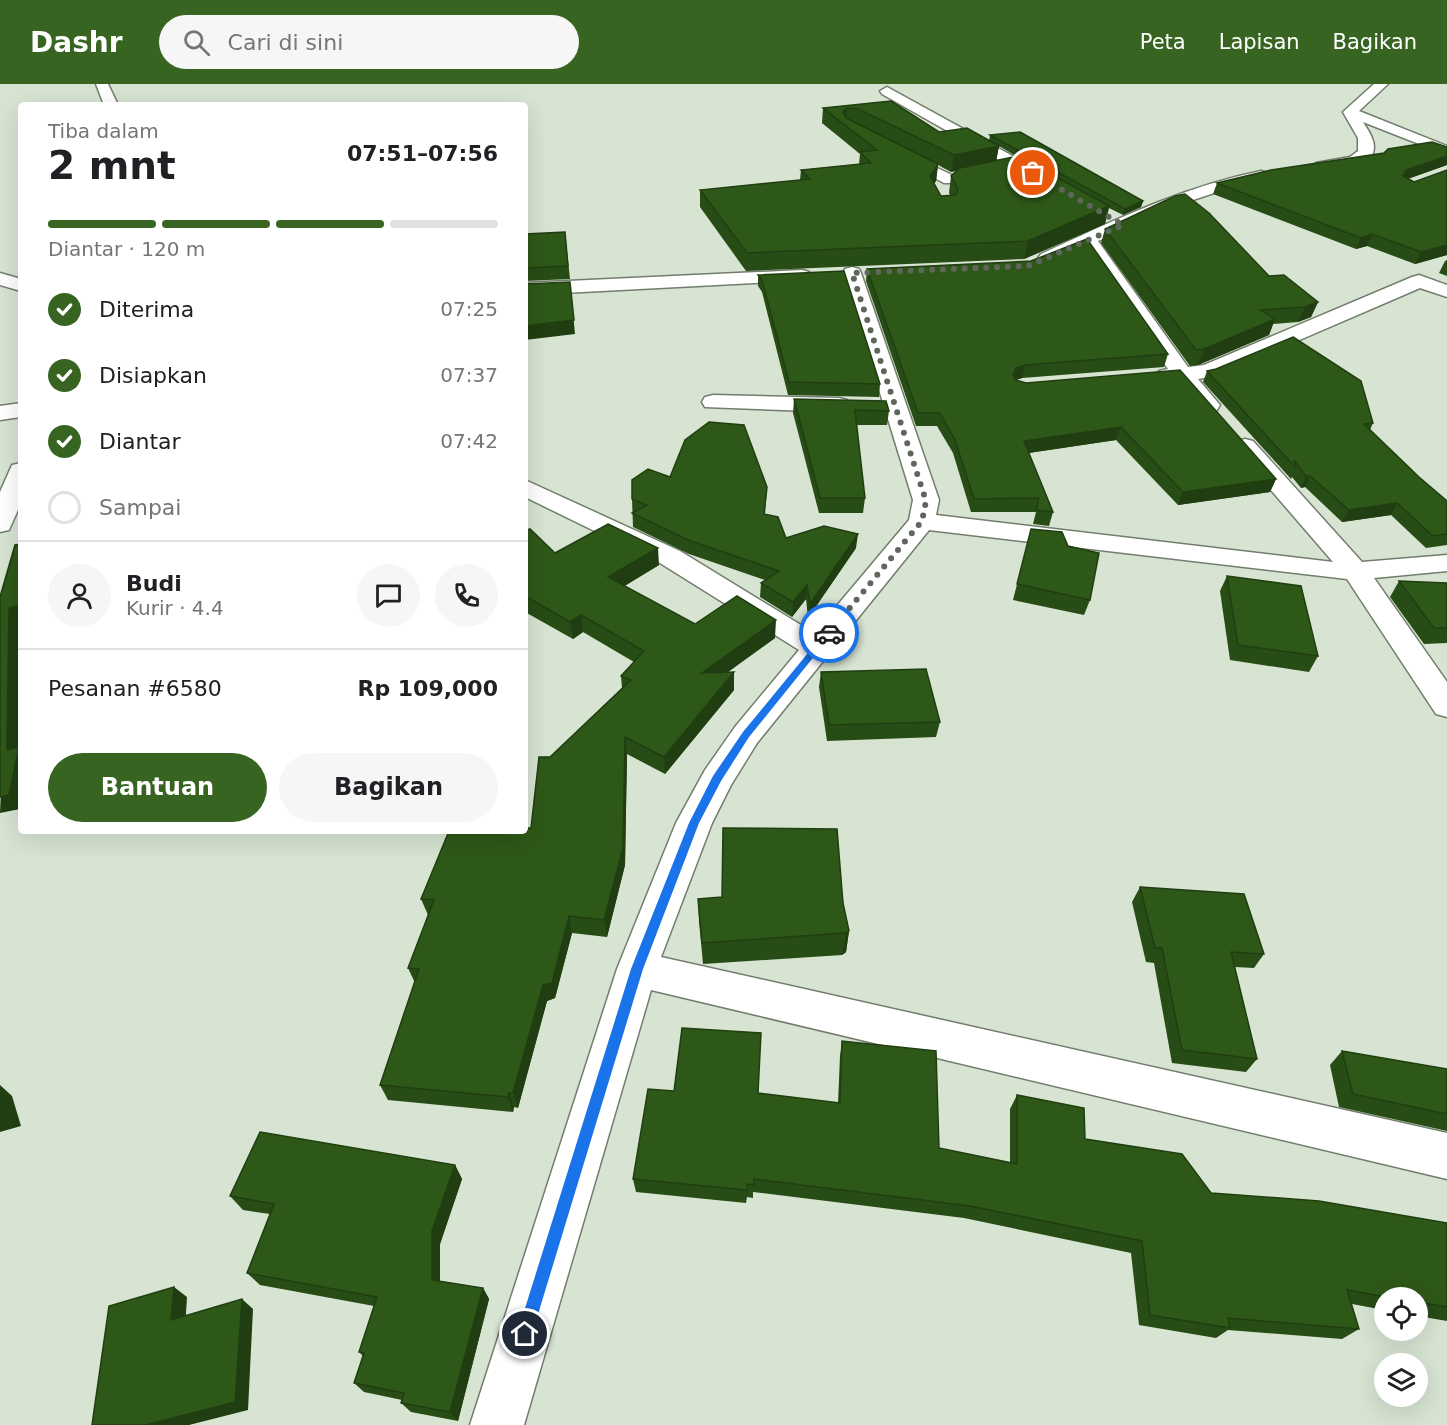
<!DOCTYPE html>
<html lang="id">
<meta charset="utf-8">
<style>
:root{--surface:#fff;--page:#f6f6f6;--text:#202124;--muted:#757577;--line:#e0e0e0;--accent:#386422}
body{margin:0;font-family:"DejaVu Sans",sans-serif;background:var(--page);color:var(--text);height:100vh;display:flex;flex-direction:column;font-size:22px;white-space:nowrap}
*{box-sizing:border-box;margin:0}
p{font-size:20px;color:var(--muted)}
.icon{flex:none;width:33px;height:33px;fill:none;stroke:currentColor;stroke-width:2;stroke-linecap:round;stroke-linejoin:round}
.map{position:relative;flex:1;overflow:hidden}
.details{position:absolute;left:18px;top:18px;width:510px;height:732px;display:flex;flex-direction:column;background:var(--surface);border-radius:6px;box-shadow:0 6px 24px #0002}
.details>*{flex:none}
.tools{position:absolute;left:1374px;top:1203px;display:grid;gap:12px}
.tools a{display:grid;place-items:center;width:54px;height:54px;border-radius:50%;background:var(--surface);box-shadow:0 6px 24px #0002;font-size:30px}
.pin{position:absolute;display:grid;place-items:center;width:51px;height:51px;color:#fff;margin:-26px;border:3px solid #fff;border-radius:50%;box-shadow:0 2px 6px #0007}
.courier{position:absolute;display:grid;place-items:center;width:60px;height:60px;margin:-30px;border:4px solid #1a73e8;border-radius:50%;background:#fff;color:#222;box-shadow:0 2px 8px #0007}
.overview em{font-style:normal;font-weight:800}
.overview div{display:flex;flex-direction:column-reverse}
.overview{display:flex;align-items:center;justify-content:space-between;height:102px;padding:0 30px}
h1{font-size:39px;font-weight:800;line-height:45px}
.bar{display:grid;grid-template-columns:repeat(4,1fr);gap:9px 6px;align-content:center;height:72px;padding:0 30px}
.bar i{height:8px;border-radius:4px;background:var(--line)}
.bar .current{background:var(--accent)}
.bar p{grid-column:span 4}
.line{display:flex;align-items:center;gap:15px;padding:0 30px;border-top:2px solid var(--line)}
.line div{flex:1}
.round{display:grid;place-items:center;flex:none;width:63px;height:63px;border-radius:32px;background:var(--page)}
ol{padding:0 30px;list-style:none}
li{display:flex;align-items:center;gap:18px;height:66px}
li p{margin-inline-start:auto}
li .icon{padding:6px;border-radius:50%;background:var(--accent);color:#fff;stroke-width:4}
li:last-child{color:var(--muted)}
li i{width:33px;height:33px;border:3px solid var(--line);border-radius:50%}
.cta{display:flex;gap:12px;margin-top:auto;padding:12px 30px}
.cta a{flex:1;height:69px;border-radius:36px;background:var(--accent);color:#fff;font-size:24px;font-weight:800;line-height:69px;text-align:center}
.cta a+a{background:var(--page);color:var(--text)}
header{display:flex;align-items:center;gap:36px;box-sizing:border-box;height:84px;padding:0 30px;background:var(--accent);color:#fff}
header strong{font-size:28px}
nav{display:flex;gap:33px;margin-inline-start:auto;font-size:21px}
.search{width:420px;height:54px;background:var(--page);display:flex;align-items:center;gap:15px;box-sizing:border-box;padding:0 21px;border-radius:33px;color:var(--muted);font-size:22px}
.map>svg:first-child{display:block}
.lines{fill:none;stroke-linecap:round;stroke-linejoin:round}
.minor-casing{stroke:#727d6d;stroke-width:3}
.minor{fill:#fff;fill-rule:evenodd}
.wall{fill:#284c15;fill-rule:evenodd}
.shaded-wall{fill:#203e11}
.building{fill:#2e5818;stroke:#203e11;stroke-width:1.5}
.route{fill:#1a73e8}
.done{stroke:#5f675c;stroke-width:6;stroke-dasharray:0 10.8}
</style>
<header>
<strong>Dashr</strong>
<div class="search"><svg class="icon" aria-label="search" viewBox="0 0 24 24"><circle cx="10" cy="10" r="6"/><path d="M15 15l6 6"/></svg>Cari di sini</div>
<nav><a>Peta</a><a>Lapisan</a><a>Bagikan</a></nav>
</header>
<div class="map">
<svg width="1447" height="1341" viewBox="0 0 1447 1341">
<rect width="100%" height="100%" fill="#d7e4d2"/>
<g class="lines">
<defs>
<g id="minor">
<polygon points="96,0 108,0 118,21 104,21"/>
<path d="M1374,0H1388L1359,27L1447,62V71L1363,38C1368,46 1377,58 1373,69C1369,82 1327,88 1316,85L1313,82L1316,79L1350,73L1358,67V54L1343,28Z"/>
<polygon points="887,3 1051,93 1053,96 1051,99 1039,99 882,10 880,7"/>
<polygon points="898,65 956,93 958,96 956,99 944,99 893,72 891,69 893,66"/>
<path d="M1261,87L1267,89L1269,92L1267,95L1235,102L1184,119L1098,157L1188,283L1204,281L1412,193L1419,191L1447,201V213L1420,204L1216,292L1198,295L1220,321L1217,326C1198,331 1188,311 1177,297H1159L1156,292L1159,287L1168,285L1084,163L1047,179L1041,178L1038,174L1041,170C1113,137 1182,103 1261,87Z"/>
<polygon points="852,183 859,185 861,189 939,416 936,431 1333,478 1233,362 1237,357 1245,355 1253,357 1362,478 1447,471 1447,487 1374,494 1447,598 1447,633 1436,630 1347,495 929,446 757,659 731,701 712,739 661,873 1447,1049 1447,1095 651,906 524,1341 470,1341 617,885 676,739 705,686 735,643 799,566 660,479 525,413 525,396 680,467 814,549 909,436 913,416 843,189 845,185"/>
<polygon points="802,186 809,188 811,192 809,196 525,211 525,199"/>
<polygon points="0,189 21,195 21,207 0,201"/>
<polygon points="713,311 839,314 847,316 850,321 847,326 839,328 705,323 702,318 705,313"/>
<polygon points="21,319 21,333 0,336 0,322"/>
<polygon points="21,379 21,419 9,446 0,448 0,408 12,381"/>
</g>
</defs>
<use href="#minor" class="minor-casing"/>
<use href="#minor" class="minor"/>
</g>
<g class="wall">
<path d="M891,17L939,48L989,57L990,51L1143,117L1141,123L1123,131L1109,124L1105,140L1024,175L746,187L700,123V106L800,96L801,86L859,80L860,70L822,39L823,24ZM999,62L1016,72L996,77ZM938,81L951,88L958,86L951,92L949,109L950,111L941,112L934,99L936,97Z"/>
<polygon points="1447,81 1408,95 1414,98 1447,86 1447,171 1415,180 1367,162 1356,165 1213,110 1217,99"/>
<polygon points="1105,145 1269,192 1318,218 1311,233 1298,238 1273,240 1269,251 1198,281 1190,282 1101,159"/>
<polygon points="565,148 570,195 525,197 525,150"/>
<polygon points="1447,176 1447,192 1439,189 1445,177"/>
<polygon points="867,185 1168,270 1164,283 1022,294 1016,296 1276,395 1270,408 1178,421 1116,356 1029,369 1053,428 1049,442 1033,440 1036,428 971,428 953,369 937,342 916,342 866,197"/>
<polygon points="758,191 880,300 879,313 788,311 762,208 758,202"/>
<polygon points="1207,287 1373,339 1370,346 1419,393 1447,417 1447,461 1426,464 1391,431 1342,438 1305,403 1301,404 1292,393 1291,395 1203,298"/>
<polygon points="794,315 889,327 887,341 856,341 865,414 863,429 819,429 793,329"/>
<polygon points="670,393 767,403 765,430 786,454 856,464 808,534 806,515 792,533 760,513 761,499 765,496 689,470 633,443 632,415"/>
<polygon points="1031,445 1090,516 1084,531 1013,516"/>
<polygon points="525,447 555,469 659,481 624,502 695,540 775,554 727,588 734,606 665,690 627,670 625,781 607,853 572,849 555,914 547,917 518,1024 514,1023 513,1028 388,1016 380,1001 415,899 408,884 428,831 421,815 531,744 550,673 622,604 621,592 634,578 583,548 573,555 525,528"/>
<polygon points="1227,492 1318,572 1309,588 1230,576 1220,507"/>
<polygon points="1399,497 1447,499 1447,559 1424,560 1390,513"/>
<polygon points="821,588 940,638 936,653 827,657 819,603"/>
<polygon points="1140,803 1264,870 1254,884 1235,883 1257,975 1246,988 1172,979 1154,879 1146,878 1132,818"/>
<polygon points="698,815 843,819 849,847 846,868 842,871 703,880 699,837"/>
<polygon points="842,957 939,1064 1010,1079 1010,1025 1017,1011 1085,1055 1211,1109 1447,1139 1447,1237 1418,1232 1418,1214 1384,1214 1384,1226 1352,1220 1359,1245 1342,1255 1228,1246 1216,1254 1139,1241 1131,1169 964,1134 753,1108 753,1114 747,1113 746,1119 636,1108 633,1095 674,1007 758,1009 838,1019 840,972"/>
<polygon points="1342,967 1447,985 1447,1047 1339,1023 1330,981"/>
<polygon points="455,1081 462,1095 440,1160 440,1197 483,1204 489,1215 458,1337 411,1328 401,1319 402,1316 364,1308 354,1299 363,1272 359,1268 374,1222 260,1201 247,1189 270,1130 243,1126 230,1112"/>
</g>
<g class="shaded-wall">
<polygon points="847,24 846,40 843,28"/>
<polygon points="999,62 996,78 951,88 954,71"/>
<polygon points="1447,72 1447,81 1401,97 1403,92 1406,86"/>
<polygon points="938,80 936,97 928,109 930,92"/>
<polygon points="1143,117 1141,123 1123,131 1125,125"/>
<polygon points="1109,122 1105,140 1024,175 1028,157"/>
<polygon points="1372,150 1367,162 1356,165 1361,154"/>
<polygon points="1447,161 1447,171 1415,180 1421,168"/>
<polygon points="570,198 575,250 525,256 525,242"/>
<polygon points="1318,218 1311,233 1298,238 1305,223"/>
<polygon points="1275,235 1269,251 1198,281 1204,265"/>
<polygon points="1025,281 1022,294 1013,297 1013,291 1016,284"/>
<polygon points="1121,343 1116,356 1021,370 1024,357"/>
<polygon points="1306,392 1310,392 1305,403 1301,404"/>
<polygon points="1276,395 1270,408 1178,421 1183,408"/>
<polygon points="1397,419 1391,431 1342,438 1349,426"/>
<polygon points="858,450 856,464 808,534 810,520"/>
<polygon points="658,464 659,481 610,511 608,493"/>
<polygon points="807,501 806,515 792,533 793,518"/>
<polygon points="21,521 21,537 18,538 18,668 19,663 21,666 21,720 20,725 0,729 9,524"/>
<polygon points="581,531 583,548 573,555 570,538"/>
<polygon points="776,536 775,554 702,607 702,589"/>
<polygon points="734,588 734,606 665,690 664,673"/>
<polygon points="625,653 627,670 625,781 607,853 604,836"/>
<polygon points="569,832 572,849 555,914 547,917 518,1024 513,1009 543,901"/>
<polygon points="849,847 846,868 842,871 846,849"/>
<polygon points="0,1001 12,1012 21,1042 0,1048"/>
<polygon points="509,1009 514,1023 513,1028 508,1013"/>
<polygon points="455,1081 462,1095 440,1160 440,1208 432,1196 432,1147"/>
<polygon points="174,1203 187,1213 185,1245 171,1236"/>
<polygon points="483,1204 489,1215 458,1337 450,1328"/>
<polygon points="242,1215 253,1225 248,1326 189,1341 146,1341"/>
</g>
<g class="building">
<polygon points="891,17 939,48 967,44 999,62 954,71 858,25 847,24 843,28 846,34 938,80 930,92 941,112 956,111 958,105 951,92 960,84 1018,72 1109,122 1028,157 747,169 700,106 810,95 801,86 871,79 860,68 877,66 823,24"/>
<polygon points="1020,48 1143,117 1125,125 990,51"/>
<polygon points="1432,58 1447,63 1447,72 1406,86 1403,92 1414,98 1447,86 1447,161 1421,168 1372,150 1361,154 1217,99 1271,86 1384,69 1388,65"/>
<polygon points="1185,110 1209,129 1269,192 1284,191 1318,218 1305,223 1261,226 1275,235 1204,265 1196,266 1105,145 1175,112"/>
<polygon points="565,148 568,182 525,184 525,150"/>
<polygon points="1087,155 1168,270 1025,281 1016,284 1013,291 1016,296 1026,299 1180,286 1276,395 1183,408 1121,343 1024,357 1053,428 1036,426 1039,414 974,415 955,356 940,329 918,329 867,185 1031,177"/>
<polygon points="844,187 880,300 789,298 762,196 758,191"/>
<polygon points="570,198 574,236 525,242 525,200"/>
<polygon points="1293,253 1361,297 1373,339 1364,340 1419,393 1447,417 1447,450 1433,452 1397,419 1349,426 1310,392 1306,392 1294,376 1296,384 1207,287 1216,285"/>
<polygon points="794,315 886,317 889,327 855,326 865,414 820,414"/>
<polygon points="709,338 744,341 767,403 764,430 778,433 786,454 824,442 858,450 810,520 807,501 793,518 761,499 779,487 688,456 632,429 647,421 632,415 632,396 648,385 670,393 685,356"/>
<polygon points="608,440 658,464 608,493 695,540 737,512 776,536 702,589 734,588 664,673 625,653 623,764 604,836 569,832 552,899 543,901 513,1009 509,1009 508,1013 380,1001 419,885 408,884 434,816 421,815 449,747 525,747 525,744 531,744 539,673 550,673 631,596 621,592 644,567 581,531 570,538 525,512 525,447 530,445 555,469"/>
<polygon points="1031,445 1062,448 1068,462 1099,469 1090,516 1017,500"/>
<polygon points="21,460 21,521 9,524 7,666 19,663 9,711 0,713 0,513 15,461"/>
<polygon points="1227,492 1301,502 1318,572 1238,561"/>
<polygon points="1399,497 1447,499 1447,544 1434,544"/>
<polygon points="926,585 940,638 829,641 821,588"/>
<polygon points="723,744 837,745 843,819 849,847 846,849 702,859 698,815 722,813"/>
<polygon points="1140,803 1244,810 1264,870 1231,868 1257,975 1182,966 1162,864 1155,864"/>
<polygon points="682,944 761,949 758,1009 840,1019 842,957 936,967 939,1064 1017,1080 1017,1011 1084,1024 1085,1055 1182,1070 1211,1109 1319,1117 1447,1139 1447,1223 1418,1218 1418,1214 1392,1214 1347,1206 1359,1245 1228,1234 1230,1244 1150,1231 1142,1157 970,1122 754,1095 754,1101 747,1100 747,1106 633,1095 648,1005 674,1007"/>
<polygon points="1342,967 1447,985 1447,1030 1353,1010"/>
<polygon points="260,1048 455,1081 432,1147 432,1196 483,1204 450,1328 401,1319 404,1309 354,1299 364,1269 359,1268 377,1213 247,1189 274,1120 230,1112"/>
<polygon points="174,1203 171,1236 242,1215 235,1318 146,1341 92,1341 109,1222"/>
</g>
<polygon class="route" points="826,547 833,549 749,653 721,697 699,739 643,885 532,1250 530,1255 525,1257 520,1255 517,1250 631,885 689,739 713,692 743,648"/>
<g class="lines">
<polyline class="done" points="829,549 922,437 926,417 852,189 1028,182 1123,141 1033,89"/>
</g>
</svg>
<div class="tools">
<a><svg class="icon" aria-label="locate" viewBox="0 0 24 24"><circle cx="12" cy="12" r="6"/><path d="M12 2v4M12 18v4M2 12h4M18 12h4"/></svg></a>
<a><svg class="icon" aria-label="layers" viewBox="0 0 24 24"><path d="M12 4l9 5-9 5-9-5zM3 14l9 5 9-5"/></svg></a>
</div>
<div class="pin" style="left:1033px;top:89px;background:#ea580c"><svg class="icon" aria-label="bag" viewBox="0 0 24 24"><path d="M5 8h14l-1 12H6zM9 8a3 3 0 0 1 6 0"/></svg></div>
<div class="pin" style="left:525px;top:1250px;background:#1f2937"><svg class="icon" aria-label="home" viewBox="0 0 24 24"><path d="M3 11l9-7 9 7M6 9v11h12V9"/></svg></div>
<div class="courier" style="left:829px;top:549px"><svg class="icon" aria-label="car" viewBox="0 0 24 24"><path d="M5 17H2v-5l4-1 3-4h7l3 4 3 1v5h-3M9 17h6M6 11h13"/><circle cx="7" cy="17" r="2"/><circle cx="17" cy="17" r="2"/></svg></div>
<section class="details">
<div class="overview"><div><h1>2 mnt</h1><p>Tiba dalam</p></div><em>07:51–07:56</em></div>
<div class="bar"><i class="current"></i><i class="current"></i><i class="current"></i><i></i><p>Diantar · 120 m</p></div>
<ol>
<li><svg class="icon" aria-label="check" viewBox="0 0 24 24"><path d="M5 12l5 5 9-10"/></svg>Diterima<p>07:25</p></li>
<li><svg class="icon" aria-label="check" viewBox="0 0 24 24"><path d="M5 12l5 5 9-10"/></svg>Disiapkan<p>07:37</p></li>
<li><svg class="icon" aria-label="check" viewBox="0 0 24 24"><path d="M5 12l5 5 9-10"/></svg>Diantar<p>07:42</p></li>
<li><i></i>Sampai</li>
</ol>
<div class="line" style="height:108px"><a class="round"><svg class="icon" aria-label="person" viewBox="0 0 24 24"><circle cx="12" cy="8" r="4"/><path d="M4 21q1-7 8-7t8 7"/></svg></a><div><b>Budi</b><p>Kurir · 4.4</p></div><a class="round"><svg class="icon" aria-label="chat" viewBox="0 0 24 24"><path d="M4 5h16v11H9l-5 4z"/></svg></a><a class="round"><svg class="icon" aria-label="phone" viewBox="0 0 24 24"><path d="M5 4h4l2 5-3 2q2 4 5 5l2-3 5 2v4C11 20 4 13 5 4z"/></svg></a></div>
<div class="line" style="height:78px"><div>Pesanan #6580</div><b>Rp 109,000</b></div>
<div class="cta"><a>Bantuan</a><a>Bagikan</a></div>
</section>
</div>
